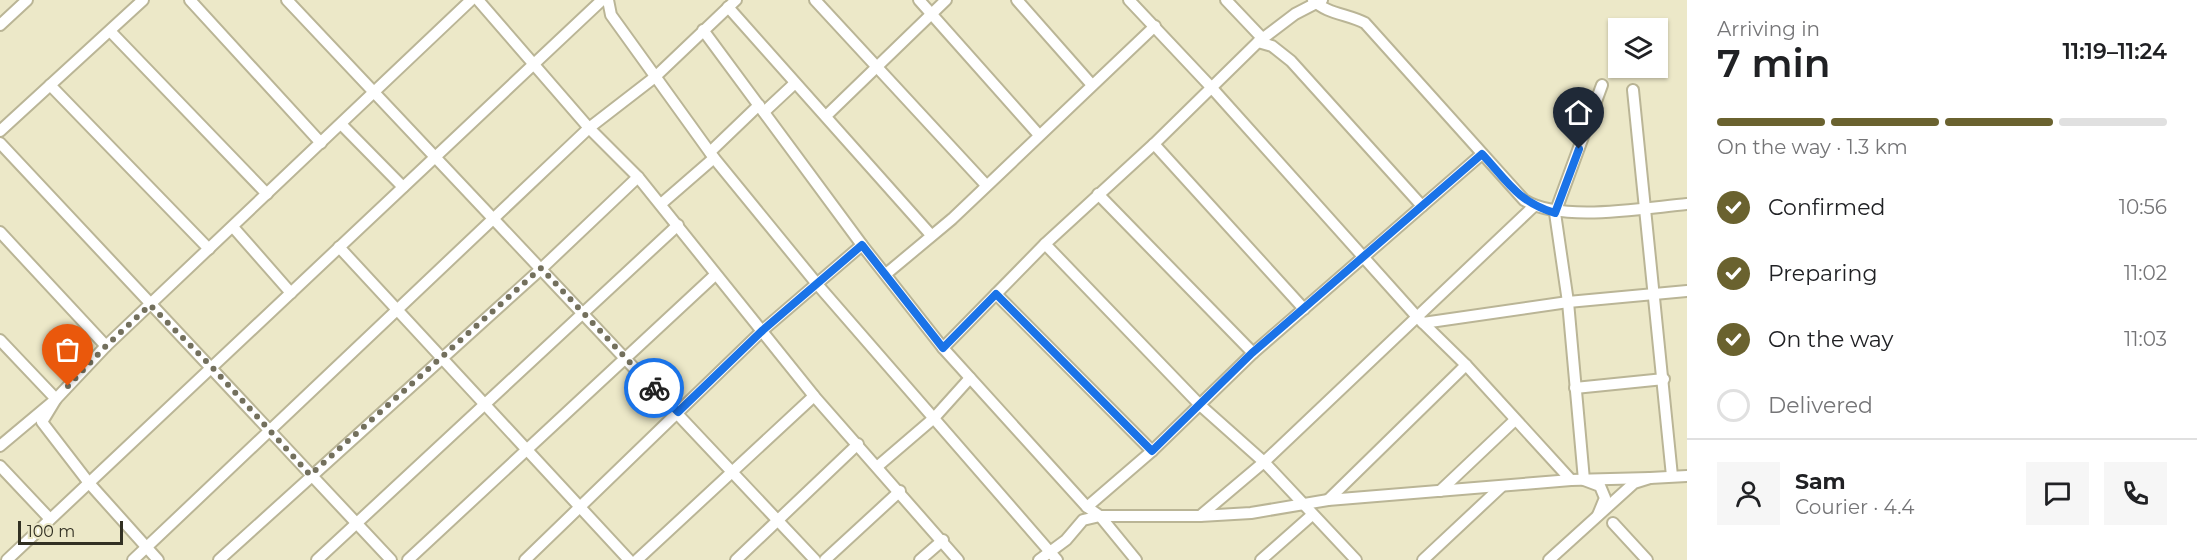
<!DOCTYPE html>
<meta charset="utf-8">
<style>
:root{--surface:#fff;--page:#f6f6f6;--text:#202124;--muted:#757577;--line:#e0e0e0;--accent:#6a622f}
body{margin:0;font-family:Montserrat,sans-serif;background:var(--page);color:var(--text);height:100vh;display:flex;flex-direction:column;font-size:22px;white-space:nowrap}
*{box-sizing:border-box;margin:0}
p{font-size:20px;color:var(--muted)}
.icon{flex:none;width:33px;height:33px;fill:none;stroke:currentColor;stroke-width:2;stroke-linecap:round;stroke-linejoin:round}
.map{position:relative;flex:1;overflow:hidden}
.panel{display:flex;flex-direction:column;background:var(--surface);width:510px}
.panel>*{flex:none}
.buttons{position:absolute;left:1608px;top:18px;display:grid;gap:12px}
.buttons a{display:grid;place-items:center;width:60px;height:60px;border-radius:0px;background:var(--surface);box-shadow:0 2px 4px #0004;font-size:30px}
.scale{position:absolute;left:18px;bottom:15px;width:105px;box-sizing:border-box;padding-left:6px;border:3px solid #323023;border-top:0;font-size:16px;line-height:21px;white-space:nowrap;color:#323023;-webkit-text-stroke:4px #ece8c8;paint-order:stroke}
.pin{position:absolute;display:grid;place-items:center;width:51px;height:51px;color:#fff;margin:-62px -26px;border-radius:50% 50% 50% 0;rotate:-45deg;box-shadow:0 0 6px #0007}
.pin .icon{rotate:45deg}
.courier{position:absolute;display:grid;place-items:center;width:60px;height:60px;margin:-30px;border:4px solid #1a73e8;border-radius:50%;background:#fff;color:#222;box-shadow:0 2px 8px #0007}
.overview em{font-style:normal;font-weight:600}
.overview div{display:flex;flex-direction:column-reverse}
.overview{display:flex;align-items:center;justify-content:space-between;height:102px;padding:0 30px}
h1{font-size:39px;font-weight:600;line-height:45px}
.bar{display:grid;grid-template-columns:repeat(4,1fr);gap:9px 6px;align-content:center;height:72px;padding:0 30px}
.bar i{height:8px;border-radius:4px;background:var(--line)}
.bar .selected{background:var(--accent)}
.bar p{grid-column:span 4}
.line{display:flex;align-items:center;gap:15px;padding:0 30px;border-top:2px solid var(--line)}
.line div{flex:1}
.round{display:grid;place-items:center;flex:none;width:63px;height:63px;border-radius:0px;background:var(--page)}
ol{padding:0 30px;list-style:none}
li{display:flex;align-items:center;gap:18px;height:66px}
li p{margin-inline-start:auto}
li .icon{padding:6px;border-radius:50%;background:var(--accent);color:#fff;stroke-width:4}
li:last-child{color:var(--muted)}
li i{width:33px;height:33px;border:3px solid var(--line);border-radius:50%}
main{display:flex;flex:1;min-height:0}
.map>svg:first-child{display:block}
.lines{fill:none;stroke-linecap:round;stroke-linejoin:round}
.minor-casing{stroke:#bab596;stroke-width:14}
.minor{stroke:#fff;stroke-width:10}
.done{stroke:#73705d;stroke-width:6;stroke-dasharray:0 10.8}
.route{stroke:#1a73e8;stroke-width:8}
</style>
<main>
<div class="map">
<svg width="1687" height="560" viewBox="0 0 1687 560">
<rect width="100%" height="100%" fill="#ece8c8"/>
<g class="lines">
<defs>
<g id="minor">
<polyline points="190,0 321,143"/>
<polyline points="287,0 815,560"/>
<polyline points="478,0 589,128 638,177 814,396 958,560"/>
<polyline points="608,0 611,15 714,158 817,284 1057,560"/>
<polyline points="815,0 986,185"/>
<polyline points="919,0 1039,135"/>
<polyline points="1017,0 1092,85"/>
<polyline points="1129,0 1211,87 1418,318 1466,365 1571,480"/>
<polyline points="1226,0 1263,39"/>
<path d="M1313,0C1327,14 1348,14 1365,23L1524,200C1561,223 1643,208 1687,204"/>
<polyline points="728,7 931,235"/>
<polyline points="0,25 27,0"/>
<polyline points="703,30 862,245 943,348 1087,507 1100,516 1136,560"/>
<polyline points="110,31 267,194"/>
<polyline points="1258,42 1272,46 1291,61 1422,206"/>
<polyline points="50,85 209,249"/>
<polyline points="1633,90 1672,476"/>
<polyline points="764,112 794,84"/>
<polyline points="826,116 946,0"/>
<polyline points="341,124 403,187"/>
<polyline points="0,131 143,0"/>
<polyline points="0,143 391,560"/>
<polyline points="1154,144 1304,309"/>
<polyline points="710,152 759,105"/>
<polyline points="1098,194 1253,353"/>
<polyline points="661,204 714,158"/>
<polyline points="233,227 291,293"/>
<polyline points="0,232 106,346"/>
<polyline points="1045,244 1200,405 1264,462 1356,560"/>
<polyline points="339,247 629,560"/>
<polyline points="886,274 952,219 1155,26"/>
<polyline points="996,294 1152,451"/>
<polyline points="1423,323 1568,302 1687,291"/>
<polyline points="0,340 56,399 42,422 89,483 158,560"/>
<polyline points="943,348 1045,244 1154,144 1258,42 1295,14 1322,0"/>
<polyline points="1575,388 1664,379"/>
<polyline points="0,446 56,399 106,346 471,0"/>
<polyline points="0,466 50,519"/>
<polyline points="878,466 934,418 970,378"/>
<polyline points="1440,491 1515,420"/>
<polyline points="1328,500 1466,365"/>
<polyline points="1087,507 1152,451 1253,353 1482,154"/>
<polyline points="1598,515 1605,498 1600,486 1584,480 1568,302 1555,213 1602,85"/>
<polyline points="1200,516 1264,462 1534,206"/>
<polyline points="1613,523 1647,560"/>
<polyline points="7,560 602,0"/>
<polyline points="133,560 589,128 655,77 736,0"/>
<polyline points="219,560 541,269 638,177"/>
<polyline points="317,560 678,225"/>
<polyline points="408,560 715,275"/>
<polyline points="525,560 763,330 862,245"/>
<polyline points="637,560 814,396"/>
<polyline points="736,560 858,444"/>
<polyline points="825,560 900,491"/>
<polyline points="920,560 943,540"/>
<polyline points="1039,560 1066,540 1083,520 1100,516 1200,516 1251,513 1328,500 1571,480 1650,478"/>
<polyline points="1261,560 1312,515"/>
<polyline points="1423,560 1501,487"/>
<polyline points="1549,560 1634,483 1650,478 1687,476"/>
</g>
</defs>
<use href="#minor" class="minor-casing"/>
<use href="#minor" class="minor"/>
</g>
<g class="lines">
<polyline class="done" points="68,386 106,346 150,305 212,367 310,475 541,268 654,388"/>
<path class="route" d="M654,388L678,412L763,330L862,245L943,348L996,294L1152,451L1252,353L1482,154C1507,181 1518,202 1555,213L1579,149"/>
</g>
</svg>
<div class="buttons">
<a><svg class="icon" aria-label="layers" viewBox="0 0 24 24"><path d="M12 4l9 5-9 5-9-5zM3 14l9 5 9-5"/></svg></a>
</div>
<div class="scale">100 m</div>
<div class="pin" style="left:68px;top:386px;background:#ea580c"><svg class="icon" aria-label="bag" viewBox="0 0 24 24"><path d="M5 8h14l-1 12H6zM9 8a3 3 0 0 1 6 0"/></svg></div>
<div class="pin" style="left:1579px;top:149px;background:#1f2937"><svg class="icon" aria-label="home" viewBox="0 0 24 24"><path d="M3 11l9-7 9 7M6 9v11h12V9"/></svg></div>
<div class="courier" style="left:654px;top:388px"><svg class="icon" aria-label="bike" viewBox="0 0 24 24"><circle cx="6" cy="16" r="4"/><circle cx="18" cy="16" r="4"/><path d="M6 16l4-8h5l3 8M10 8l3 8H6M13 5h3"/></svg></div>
</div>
<section class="panel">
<div class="overview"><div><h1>7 min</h1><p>Arriving in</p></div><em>11:19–11:24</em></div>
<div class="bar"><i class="selected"></i><i class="selected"></i><i class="selected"></i><i></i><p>On the way · 1.3 km</p></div>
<ol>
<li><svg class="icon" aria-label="check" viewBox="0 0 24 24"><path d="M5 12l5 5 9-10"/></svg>Confirmed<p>10:56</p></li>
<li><svg class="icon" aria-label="check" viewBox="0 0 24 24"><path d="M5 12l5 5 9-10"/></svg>Preparing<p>11:02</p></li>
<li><svg class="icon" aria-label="check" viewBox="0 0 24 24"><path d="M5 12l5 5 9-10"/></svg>On the way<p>11:03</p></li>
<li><i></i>Delivered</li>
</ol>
<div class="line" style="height:108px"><a class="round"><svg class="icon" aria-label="person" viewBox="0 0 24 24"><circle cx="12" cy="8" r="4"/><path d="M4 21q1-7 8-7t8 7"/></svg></a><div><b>Sam</b><p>Courier · 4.4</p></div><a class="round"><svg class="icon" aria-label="chat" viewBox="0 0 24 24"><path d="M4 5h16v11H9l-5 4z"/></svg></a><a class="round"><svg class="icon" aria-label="phone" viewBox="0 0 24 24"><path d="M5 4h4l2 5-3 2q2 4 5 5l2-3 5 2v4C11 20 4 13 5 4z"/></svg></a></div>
</section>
</main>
